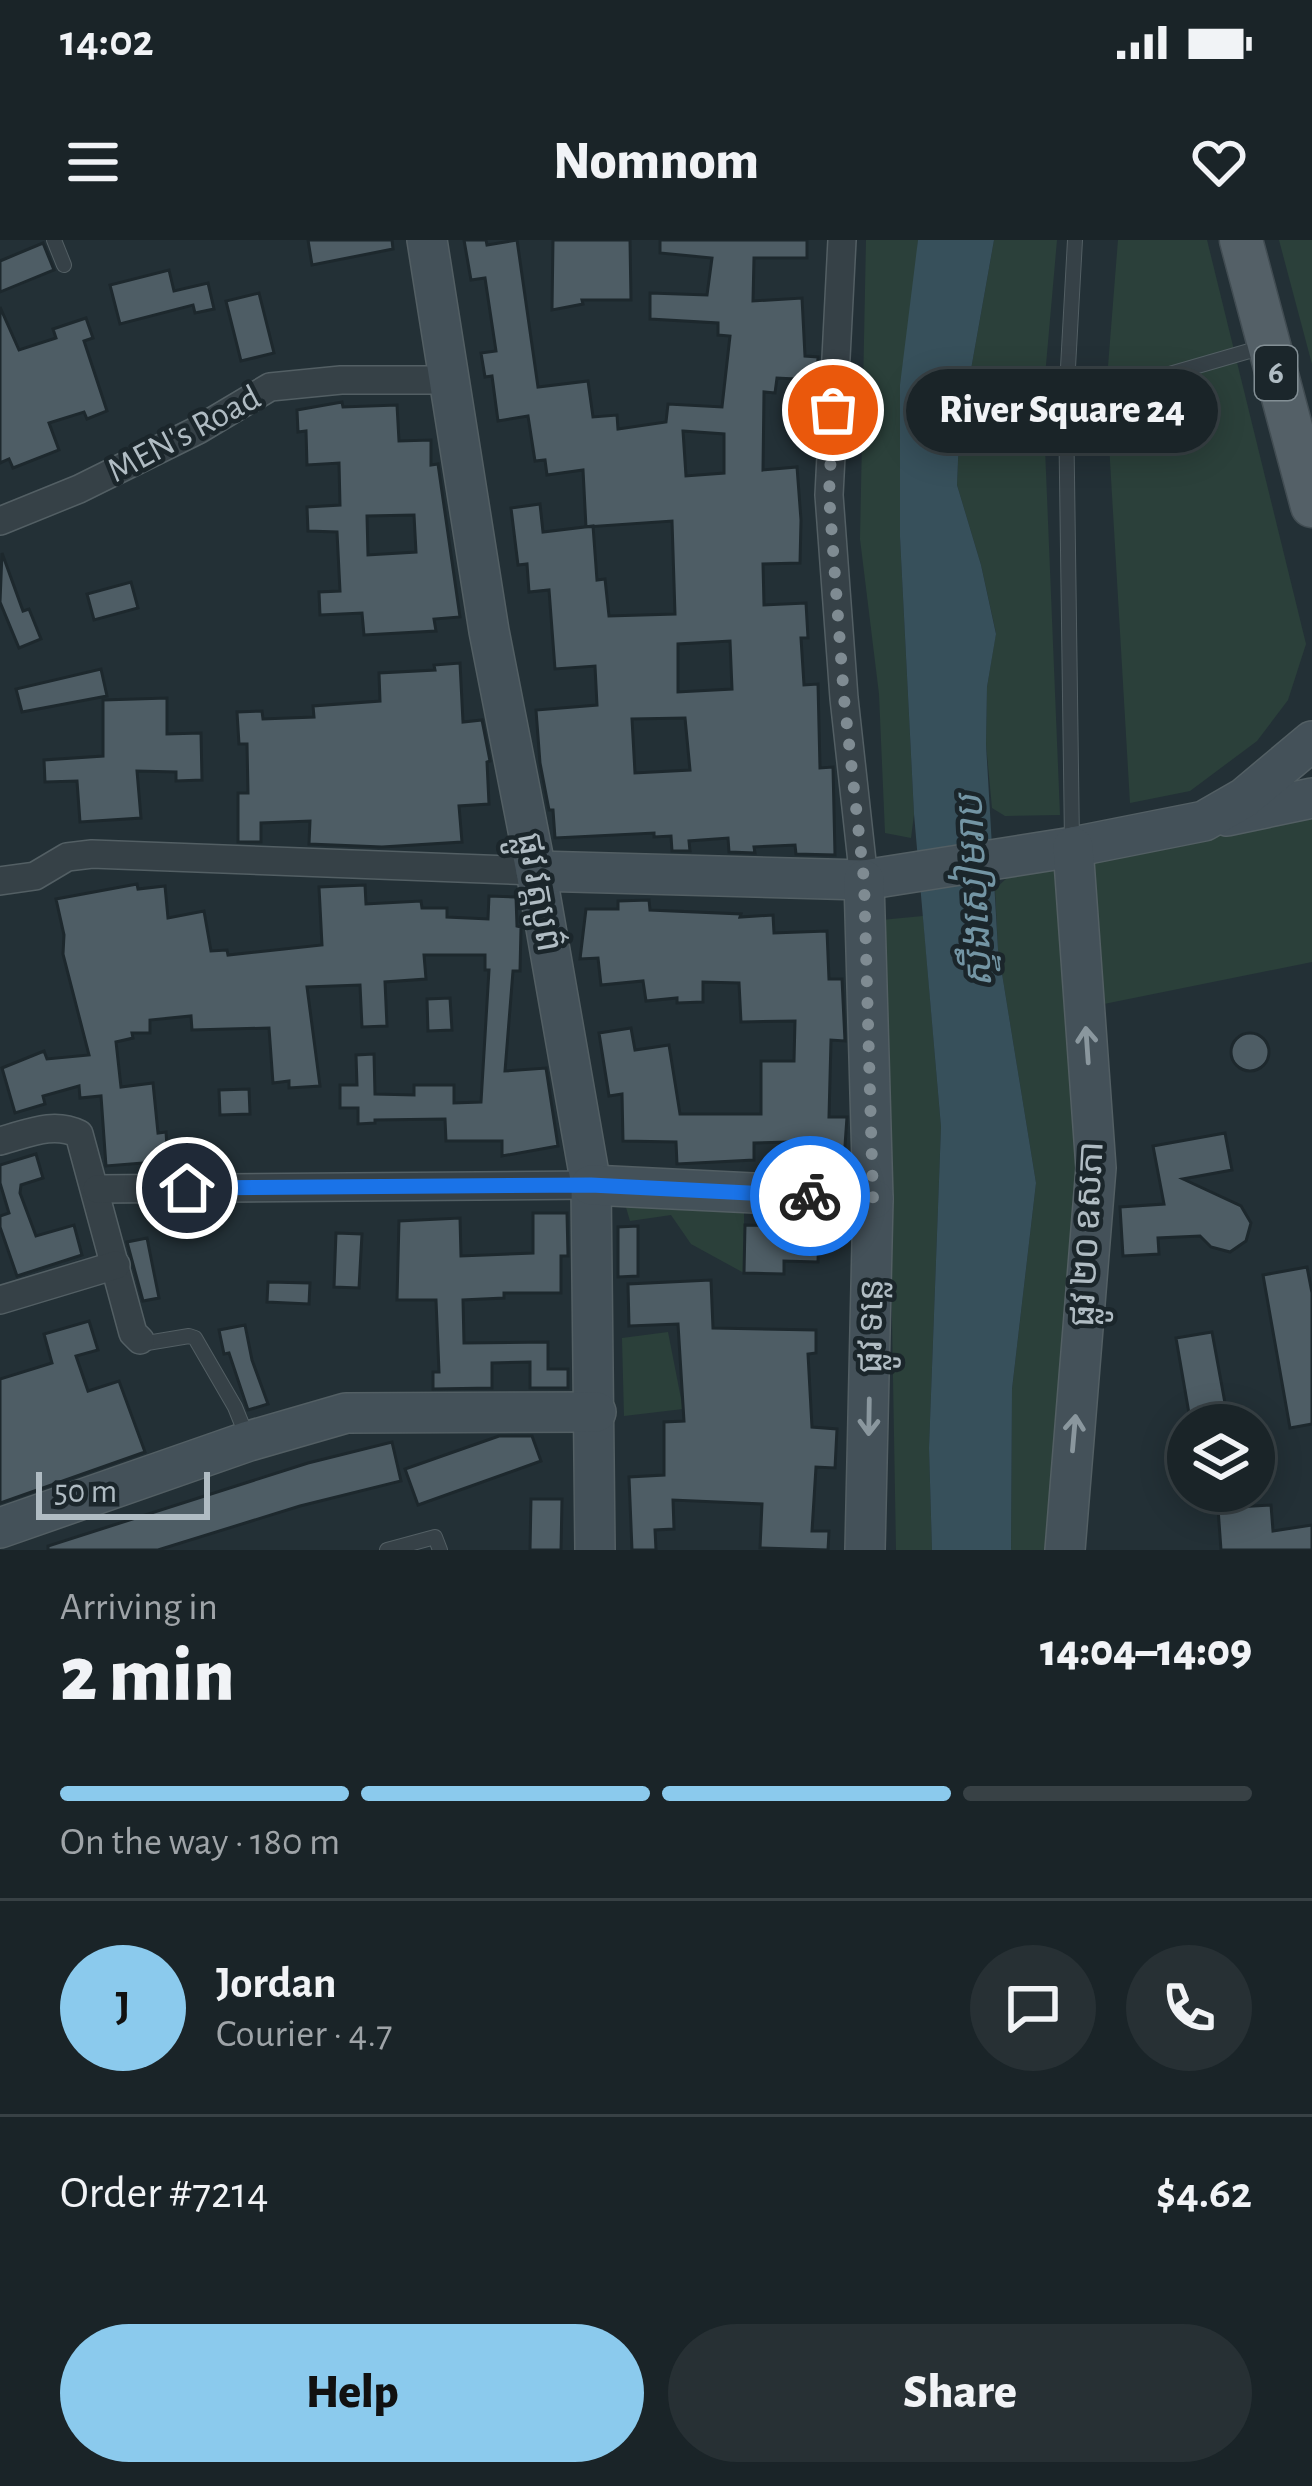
<!DOCTYPE html>
<meta charset="utf-8">
<style>
:root{--surface:#1a2428;--page:#273034;--text:#f1f3f6;--muted:#9fa4a8;--line:#384145;--accent:#8bcaed}
body{margin:0;font-family:"Alegreya Sans","Noto Sans Khmer",sans-serif;background:var(--page);color:var(--text);height:100vh;display:flex;flex-direction:column;font-size:45px;white-space:nowrap}
*{box-sizing:border-box;margin:0}
p{font-size:39px;color:var(--muted)}
.icon{flex:none;width:66px;height:66px;fill:none;stroke:currentColor;stroke-width:2;stroke-linecap:round;stroke-linejoin:round}
.map{position:relative;height:1310px;overflow:hidden}
.details{display:flex;flex-direction:column;background:var(--surface);flex:1}
.details>*{flex:none}
.tools{position:absolute;left:1167px;top:1164px;display:grid;gap:24px}
.tools a{display:grid;place-items:center;width:108px;height:108px;border-radius:50%;background:var(--surface);box-shadow:0 6px 30px #0003,0 0 0 3px var(--line);font-size:60px}
.scale{position:absolute;left:36px;bottom:30px;width:174px;box-sizing:border-box;padding-left:12px;border:6px solid #b0bcc3;border-top:0;font-size:33px;line-height:42px;white-space:nowrap;color:#b0bcc3;-webkit-text-stroke:9px #1b262b;paint-order:stroke}
.pin{position:absolute;display:grid;place-items:center;width:102px;height:102px;color:#fff;margin:-51px;border:6px solid #fff;border-radius:50%;box-shadow:0 3px 12px #0007}
.courier{position:absolute;display:grid;place-items:center;width:120px;height:120px;margin:-60px;border:9px solid #1a73e8;border-radius:50%;background:#fff;color:#222;box-shadow:0 3px 15px #0007}
.bubble{position:absolute;height:84px;border-radius:42px;background:var(--surface);box-shadow:0 6px 30px #0003,0 0 0 3px var(--line);font-size:39px;font-weight:800;line-height:84px;text-align:center}
.head em{font-style:normal;font-weight:800}
.head div{display:flex;flex-direction:column-reverse}
.head{display:flex;align-items:center;justify-content:space-between;height:204px;padding:0 60px}
h1{font-size:78px;font-weight:800;line-height:90px}
.bar{display:grid;grid-template-columns:repeat(4,1fr);gap:18px 12px;align-content:center;height:144px;padding:0 60px}
.bar i{height:15px;border-radius:9px;background:var(--line)}
.bar .active{background:var(--accent)}
.bar p{grid-column:span 4}
.line{display:flex;align-items:center;gap:30px;padding:0 60px;border-top:3px solid var(--line)}
.line div{flex:1}
.round{display:grid;place-items:center;flex:none;width:126px;height:126px;border-radius:63px;background:var(--page)}
.action{display:flex;gap:24px;margin-top:auto;padding:24px 60px}
.action a{flex:1;height:138px;border-radius:72px;background:var(--accent);color:#111;font-size:48px;font-weight:800;line-height:138px;text-align:center}
.action a+a{background:var(--page);color:var(--text)}
.status{display:flex;justify-content:space-between;align-items:center;height:84px;padding:0 60px;background:var(--surface);direction:ltr}
.status svg{height:33px;fill:currentColor}
header{display:flex;justify-content:space-between;align-items:center;height:156px;padding:0 60px;background:var(--surface);font-size:54px;font-weight:800}
.map>svg:first-child{display:block}
.green{fill:#2b403a}
.water{fill:#37505b}
.building{fill:#4e5d65;stroke:#1d282d;stroke-width:3;fill-rule:evenodd}
.lines{fill:none;stroke-linecap:round;stroke-linejoin:round}
.lane-casing{stroke:#535f64;stroke-width:16}
.street-casing{stroke:#535f64;stroke-width:30}
.secondary-casing{stroke:#535f64;stroke-width:42}
.primary-casing{stroke:#424d53;stroke-width:45}
.lane{stroke:#364147;stroke-width:14}
.street{stroke:#364147;stroke-width:27}
.secondary{stroke:#445159;stroke-width:39}
.primary{stroke:#546067;stroke-width:42}
.oneway{stroke:#8a979e}
.done{stroke:#7f8b92;stroke-width:12;stroke-dasharray:0 21.6}
.route{stroke:#1a73e8;stroke-width:15}
.labels{text-anchor:middle;dominant-baseline:central;stroke-width:9;stroke-linejoin:round;paint-order:stroke}
.shield{fill:#1b262b;stroke:#838f95;stroke-width:3}
.shield-label{font-size:33px;font-weight:bold;fill:#b0bcc3}
.street-label{font-size:36px;fill:#b0bcc3;stroke:#1b262b}
.water-label{font-size:39px;font-style:italic;fill:#7395a4;stroke:#1b262b}
</style>
<div class="status"><b>14:02</b><svg viewBox="0 0 49 12"><path d="M0 12V9h3v3zM5 12V6h3v6zM10 12V3h3v9zM15 12V0h3v12zM26 1h20v11H26zM47 4h2v5h-2z"/></svg></div>
<header><svg class="icon" aria-label="menu" viewBox="0 0 24 24"><path d="M4 6h16M4 12h16M4 18h16"/></svg>Nomnom<svg class="icon" aria-label="heart" viewBox="0 0 24 24"><path d="M12 20l-8-8c-3-5 5-10 8-4 3-6 11-1 8 4z"/></svg></header>
<div class="map">
<svg width="1312" height="1310" viewBox="0 0 1312 1310">
<rect width="100%" height="100%" fill="#233036"/>
<g class="green">
<polygon points="866,0 918,0 900,297 914,574 911,598 885,593 879,454 860,299"/>
<polygon points="994,0 1057,0 1043,159 1060,575 1005,576 992,568 986,504 987,447 996,393 981,325 957,245 959,197"/>
<polygon points="1118,0 1207,0 1306,404 1288,460 1257,501 1190,551 1130,563 1106,152"/>
<polygon points="1279,0 1312,0 1312,124"/>
<polygon points="1312,571 1312,722 1094,766 1084,615"/>
<polygon points="1061,629 1086,916 1045,1310 1011,1310 1012,1149 1036,943 998,709 995,649 1008,637"/>
<polygon points="923,676 941,887 929,1208 932,1310 896,1310 887,792 881,680"/>
<polygon points="623,957 744,961 744,1033 691,1004 671,975 630,981"/>
<polygon points="668,1092 683,1169 624,1176 622,1098"/>
</g>
<polygon class="water" points="918,0 994,0 959,197 957,245 981,325 996,394 987,447 986,504 998,709 1036,943 1012,1149 1011,1310 932,1310 929,1208 941,887 914,574 900,297 900,145"/>
<g class="building">
<polygon points="308,0 392,0 393,9 312,25"/>
<path d="M464,0H486L487,5L517,0L538,147L588,141L593,177L617,175L618,189L666,182L668,164L722,167L730,96L718,95V83L650,79V53L707,55L712,18L660,13V0H807V18H754L753,61L802,58L805,116L818,117L817,140L777,138L775,153L764,152L763,230L797,227L801,280L800,323L763,324L764,365L806,363L808,398H801L804,445L818,444L820,528L833,527L835,615L796,614L795,605L754,607L755,613L729,612L728,598L689,601L690,611H672L671,596L654,597V593L555,598L553,570H549L540,523L536,470L597,465L595,426L555,429L549,350L529,352L527,324L518,325L511,268L540,264L543,292L593,286L597,340L605,339L609,376L675,374L672,281L586,287L583,230L547,235L545,220L535,221L528,176L498,181L492,136L485,137L481,113L496,111L485,38L471,40ZM683,191L724,194V233L686,236ZM730,401L732,449L678,452V404ZM685,478L690,530L635,533L632,479Z"/>
<polygon points="553,0 630,0 631,60 582,60 583,64 552,70"/>
<polygon points="43,3 54,30 0,52 0,21"/>
<polygon points="169,30 174,51 208,43 214,69 195,73 193,65 120,84 110,45"/>
<polygon points="259,53 274,113 241,121 226,61"/>
<polygon points="0,67 19,110 56,98 53,89 86,78 93,98 84,101 107,171 87,179 84,172 49,183 59,210 13,228 9,219 0,223"/>
<path d="M342,162L343,167L397,165L399,201L431,200V225L438,224L460,377L434,379L436,391L364,395L362,373L320,375L319,352L340,351L337,292L308,291L307,267L340,265L339,223L307,225L306,191L298,192L297,170ZM414,275L416,312L368,315L367,276Z"/>
<polygon points="2,313 23,371 29,369 41,399 19,408 0,362"/>
<polygon points="131,342 138,368 94,380 87,354"/>
<polygon points="460,423 463,482 482,480 490,521 487,522 489,564 459,566 462,602 382,607 309,604 310,581 261,583 261,602 238,602 238,553 248,553 247,504 239,504 237,472 262,471 263,479 314,477 313,466 380,461 379,433 435,430 434,425"/>
<polygon points="101,429 107,456 22,472 16,449"/>
<polygon points="167,458 167,494 201,493 202,540 176,541 176,532 137,531 141,578 80,582 77,541 45,542 44,520 103,516 103,460"/>
<polygon points="137,644 138,649 165,646 168,678 204,671 211,711 227,710 228,715 322,705 319,647 365,645 366,664 421,661 422,668 447,668 447,677 488,679 489,656 516,657 517,686 521,687 520,731 513,731 505,831 546,828 558,906 502,916 502,901 446,901 445,879 375,880 375,883 358,884 358,868 340,868 340,845 357,845 356,815 374,814 375,854 414,855 414,845 454,845 454,863 481,862 489,730 485,730 485,715 424,715 426,739 385,742 387,786 362,787 360,745 307,747 320,846 289,848 289,841 273,843 269,788 192,790 191,776 150,780 150,793 132,793 133,798 116,802 121,847 153,843 158,893 166,892 168,921 106,926 101,856 80,858 79,846 43,856 45,864 15,873 2,828 44,811 47,819 89,815 63,714 64,695 56,659"/>
<polygon points="649,660 650,670 741,674 740,677 773,675 774,693 827,691 829,739 842,739 845,801 831,800 829,877 847,877 843,934 789,931 789,902 754,903 754,920 677,924 676,902 623,901 622,854 609,856 599,793 631,788 635,810 669,805 680,874 761,874 761,821 794,821 795,781 741,782 739,743 703,742 703,762 677,763 677,758 646,761 643,741 601,745 598,718 580,719 586,669 618,669 618,661"/>
<polygon points="450,758 452,790 428,791 427,759"/>
<circle cx="1250" cy="812" r="19"/>
<polygon points="249,849 250,874 220,875 219,850"/>
<polygon points="1225,893 1232,930 1183,939 1241,966 1251,983 1246,1001 1230,1012 1211,1007 1200,996 1158,998 1159,1014 1123,1016 1120,967 1164,964 1153,906"/>
<polygon points="36,914 43,938 21,945 20,953 36,996 74,985 82,1015 17,1036 0,987 0,976 9,973 0,943 0,925"/>
<polygon points="533,973 567,973 568,1016 561,1016 561,1053 504,1053 504,1058 463,1060 464,1103 548,1102 548,1129 568,1129 568,1148 530,1148 530,1122 492,1123 492,1148 433,1149 433,1132 439,1132 436,1060 397,1060 399,981 460,978 461,1016 533,1013"/>
<polygon points="745,985 819,987 818,1022 784,1021 784,1034 744,1033"/>
<polygon points="638,986 638,1036 618,1037 618,987"/>
<polygon points="336,993 362,994 359,1048 334,1047"/>
<polygon points="147,998 159,1058 143,1061 127,1002"/>
<polygon points="1307,1027 1312,1053 1312,1184 1290,1188 1263,1035"/>
<polygon points="711,1040 713,1088 816,1090 816,1113 808,1114 812,1187 837,1189 835,1228 816,1227 812,1291 829,1291 828,1310 760,1308 762,1264 673,1260 674,1289 655,1290 656,1310 632,1310 629,1237 664,1235 664,1182 684,1181 678,1084 629,1086 628,1044"/>
<polygon points="268,1042 310,1043 309,1064 267,1062"/>
<polygon points="89,1081 98,1110 76,1116 88,1151 119,1141 145,1212 0,1263 0,1139 52,1123 44,1094"/>
<polygon points="245,1085 252,1120 268,1164 248,1170 229,1113 224,1114 219,1090"/>
<polygon points="1212,1092 1229,1185 1191,1185 1176,1098"/>
<polygon points="499,1196 532,1196 541,1221 418,1265 405,1229"/>
<polygon points="392,1202 401,1241 300,1266 158,1310 48,1310 48,1306 308,1223"/>
<polygon points="531,1259 562,1259 561,1310 530,1310"/>
<polygon points="1271,1265 1273,1291 1312,1285 1312,1310 1221,1310 1218,1268"/>
</g>
<g class="lines">
<defs>
<g id="lane">
<polyline points="54,0 64,25"/>
<polyline points="1066,164 1263,107"/>
<polyline points="1072,602 1066,164 1075,0"/>
<polyline points="140,1100 147,1103 189,1096 195,1098 235,1167 247,1197"/>
<polyline points="387,1310 435,1297 440,1310"/>
</g>
<g id="street">
<polyline points="842,0 829,255 844,458 864,640"/>
<polyline points="0,281 79,249 198,190 270,147 341,140 447,140"/>
<polyline points="0,641 35,636 67,617 92,614 536,631"/>
<path d="M0,901C27,894 53,881 79,894L133,1093L140,1100"/>
<polyline points="97,949 591,945"/>
<polyline points="0,1060 116,1025"/>
</g>
<g id="secondary">
<polyline points="427,0 489,391 536,631 591,945 595,1310"/>
<polyline points="1227,576 1312,558"/>
<polyline points="536,631 864,640 1073,607 1204,581 1244,558 1312,501"/>
<polyline points="864,640 873,959 865,1310"/>
<polyline points="591,945 873,959"/>
<polyline points="0,1288 249,1201 346,1173 596,1172"/>
<polyline points="1065,1310 1096,928 1073,607"/>
</g>
<polyline id="primary" points="1241,0 1312,266"/>
</defs>
<use href="#lane" class="lane-casing"/>
<use href="#street" class="street-casing"/>
<use href="#secondary" class="secondary-casing"/>
<use href="#primary" class="primary-casing"/>
<use href="#lane" class="lane"/>
<use href="#street" class="street"/>
<use href="#secondary" class="secondary"/>
<use href="#primary" class="primary"/>
</g>
<defs><path id="oneway-shaft" d="M-6 0H5M1.5-3L5.5 0L1.5 3" fill="none" stroke-width="1.6" stroke-linecap="round" stroke-linejoin="round" transform="scale(3)"/></defs>
<g class="oneway">
<use href="#oneway-shaft" transform="translate(1087 805) rotate(-94)"/>
<use href="#oneway-shaft" transform="translate(869 1177) rotate(91)"/>
<use href="#oneway-shaft" transform="translate(1074 1193) rotate(-85)"/>
</g>
<g class="lines">
<polyline class="done" points="810,956 873,959 864,640 844,458 829,255 833,170"/>
<polyline class="route" points="187,948 591,945 810,956"/>
</g>
<g class="labels">
<rect class="shield" x="1255" y="106" width="42" height="54" rx="9"/>
<g class="shield-label">
<text x="1276" y="133">6</text>
</g>
<g class="street-label">
<text transform="translate(184 194) rotate(-28)">MEN's Road</text>
<text transform="translate(539 652) rotate(80)">ផ្លូវ វត្តបូព៌</text>
<text transform="translate(1087 994) rotate(-87)">ផ្លូវ ២០ ឧសភា</text>
<text transform="translate(871 1086) rotate(-89)">ផ្លូវ ទន្លេ</text>
</g>
<g class="water-label">
<text transform="translate(975 651) rotate(-93)">ស្ទឹងសៀមរាប</text>
</g>
</g>
</svg>
<div class="tools">
<a><svg class="icon" aria-label="layers" viewBox="0 0 24 24"><path d="M12 4l9 5-9 5-9-5zM3 14l9 5 9-5"/></svg></a>
</div>
<div class="scale">50 m</div>
<div class="pin" style="left:833px;top:170px;background:#ea580c"><svg class="icon" aria-label="bag" viewBox="0 0 24 24"><path d="M5 8h14l-1 12H6zM9 8a3 3 0 0 1 6 0"/></svg></div>
<div class="pin" style="left:187px;top:948px;background:#1f2937"><svg class="icon" aria-label="home" viewBox="0 0 24 24"><path d="M3 11l9-7 9 7M6 9v11h12V9"/></svg></div>
<div class="courier" style="left:810px;top:956px"><svg class="icon" aria-label="bike" viewBox="0 0 24 24"><circle cx="6" cy="16" r="4"/><circle cx="18" cy="16" r="4"/><path d="M6 16l4-8h5l3 8M10 8l3 8H6M13 5h3"/></svg></div>
<div class="bubble" style="left:906px;top:129px;width:312px">River Square 24</div>
</div>
<section class="details">
<div class="head"><div><h1>2 min</h1><p>Arriving in</p></div><em>14:04–14:09</em></div>
<div class="bar"><i class="active"></i><i class="active"></i><i class="active"></i><i></i><p>On the way · 180 m</p></div>
<div class="line" style="height:216px"><b class="round" style="background:var(--accent);color:#111">J</b><div><b>Jordan</b><p>Courier · 4.7</p></div><a class="round"><svg class="icon" aria-label="chat" viewBox="0 0 24 24"><path d="M4 5h16v11H9l-5 4z"/></svg></a><a class="round"><svg class="icon" aria-label="phone" viewBox="0 0 24 24"><path d="M5 4h4l2 5-3 2q2 4 5 5l2-3 5 2v4C11 20 4 13 5 4z"/></svg></a></div>
<div class="line" style="height:156px"><div>Order #7214</div><b>$4.62</b></div>
<div class="action"><a>Help</a><a>Share</a></div>
</section>
